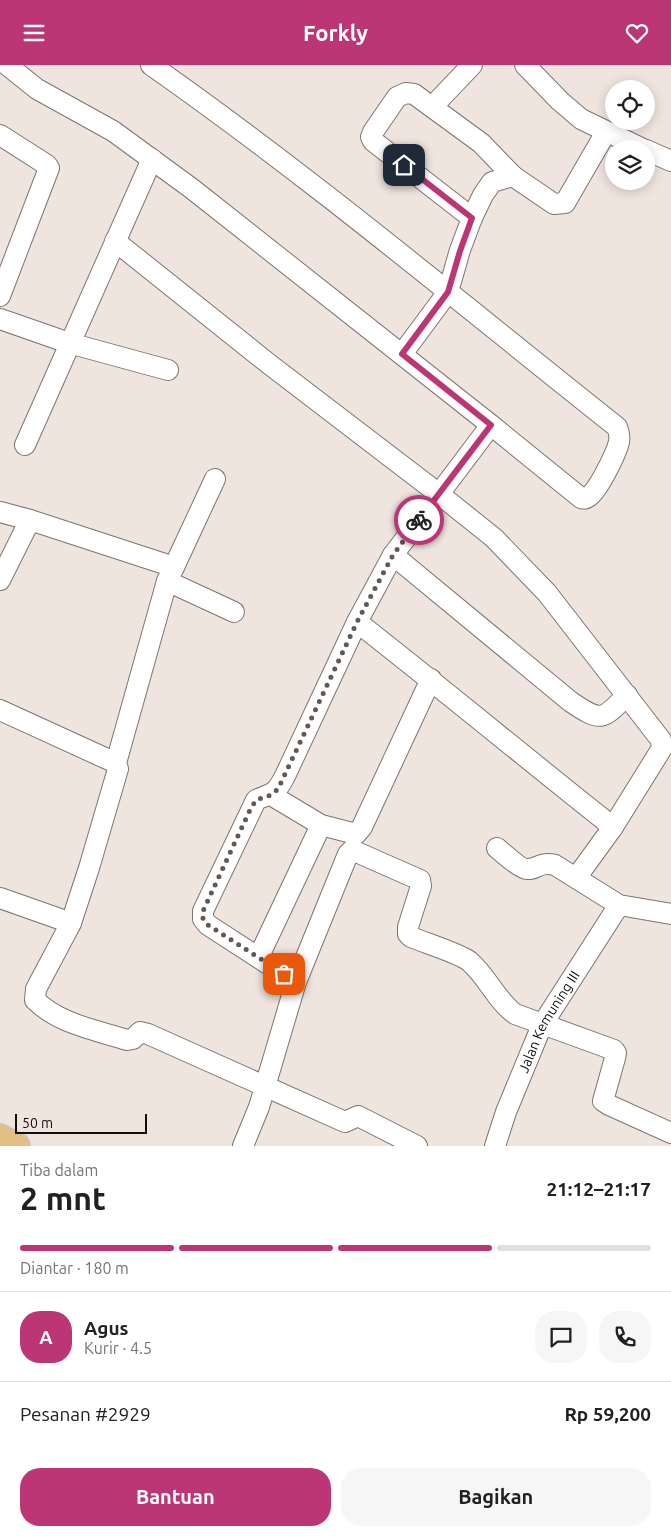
<!DOCTYPE html>
<html lang="id">
<meta charset="utf-8">
<style>
:root{--surface:#fff;--page:#f6f6f6;--text:#202124;--muted:#757577;--line:#e0e0e0;--accent:#bc3676}
body{margin:0;font-family:Ubuntu,sans-serif;background:var(--page);color:var(--text);height:100vh;display:flex;flex-direction:column;font-size:19px;white-space:nowrap}
*{box-sizing:border-box;margin:0}
p{font-size:16px;color:var(--muted)}
.icon{flex:none;width:28px;height:28px;fill:none;stroke:currentColor;stroke-width:2;stroke-linecap:round;stroke-linejoin:round}
.map{position:relative;height:1081px;overflow:hidden}
.sheet{display:flex;flex-direction:column;background:var(--surface);flex:1}
.sheet>*{flex:none}
.buttons{position:absolute;left:605px;top:15px;display:grid;gap:10px}
.buttons a{display:grid;place-items:center;width:50px;height:50px;border-radius:50%;background:var(--surface);box-shadow:0 2px 12px #0003;font-size:25px}
.scale{position:absolute;left:15px;bottom:12px;width:132px;box-sizing:border-box;padding-left:5px;border:2px solid #120e0c;border-top:0;font-size:14px;line-height:18px;white-space:nowrap;color:#120e0c;-webkit-text-stroke:4px #f0e4df;paint-order:stroke}
.pin{position:absolute;display:grid;place-items:center;width:42px;height:42px;color:#fff;margin:-21px;border-radius:10px;box-shadow:0 2px 8px #0006}
.courier{position:absolute;display:grid;place-items:center;width:50px;height:50px;margin:-25px;border:4px solid #bc3676;border-radius:50%;background:#fff;color:#222;box-shadow:0 1px 6px #0007}
.overview em{font-style:normal;font-weight:700}
.overview div{display:flex;flex-direction:column-reverse}
.overview{display:flex;align-items:center;justify-content:space-between;height:85px;padding:0 20px}
h1{font-size:32px;font-weight:700;line-height:38px}
.bar{display:grid;grid-template-columns:repeat(4,1fr);gap:8px 5px;align-content:center;height:60px;padding:0 20px}
.bar i{height:6px;border-radius:4px;background:var(--line)}
.bar .selected{background:var(--accent)}
.bar p{grid-column:span 4}
.line{display:flex;align-items:center;gap:12px;padding:0 20px;border-top:1px solid var(--line)}
.line div{flex:1}
.round{display:grid;place-items:center;flex:none;width:52px;height:52px;border-radius:20px;background:var(--page)}
.cta{display:flex;gap:10px;margin-top:auto;padding:10px 20px}
.cta a{flex:1;height:58px;border-radius:20px;background:var(--accent);color:#fff;font-size:20px;font-weight:700;line-height:58px;text-align:center}
.cta a+a{background:var(--page);color:var(--text)}
header{display:flex;justify-content:space-between;align-items:center;height:65px;padding:0 20px;background:var(--accent);color:#fff;font-size:22px;font-weight:700}
.map>svg:first-child{display:block}
.lines{fill:none;stroke-linecap:round;stroke-linejoin:round}
.minor-casing{stroke:#7e7470;stroke-width:22}
.major-casing{stroke:#c6c5c5;stroke-width:28}
.minor{stroke:#fff;stroke-width:20}
.major{stroke:#e3bf83;stroke-width:25}
.done{stroke:#605956;stroke-width:5;stroke-dasharray:0 9}
.route{stroke:#bc3676;stroke-width:6}
.labels{text-anchor:middle;dominant-baseline:central;stroke-width:4;stroke-linejoin:round;paint-order:stroke}
.street-label{font-size:14px;fill:#120e0c;stroke:#f0e4df}
</style>
<header><svg class="icon" aria-label="menu" viewBox="0 0 24 24"><path d="M4 6h16M4 12h16M4 18h16"/></svg>Forkly<svg class="icon" aria-label="heart" viewBox="0 0 24 24"><path d="M12 20l-8-8c-3-5 5-10 8-4 3-6 11-1 8 4z"/></svg></header>
<div class="map">
<svg width="671" height="1081" viewBox="0 0 671 1081">
<rect width="100%" height="100%" fill="#f0e4df"/>
<g class="lines">
<defs>
<g id="minor">
<path d="M7,0L37,24L113,66L191,123L491,360L581,433C585,434 585,434 588,432C598,426 616,389 619,377C620,372 619,367 617,362C463,240 312,113 151,0"/>
<polyline points="525,0 560,36 581,54 643,84"/>
<polyline points="432,42 472,0"/>
<polyline points="0,70 47,100 49,103 0,231"/>
<polyline points="646,85 671,96"/>
<polyline points="472,153 373,76 371,72 373,67 397,32 406,28 414,29 481,78 513,111"/>
<polyline points="115,176 269,299 439,429 494,473 547,528 661,675 662,683 613,762 576,813"/>
<polyline points="0,254 69,278 168,305"/>
<polyline points="402,289 448,227 460,185 472,153 483,130 492,117 513,111 554,139 565,138 606,67"/>
<polyline points="25,380 152,94"/>
<path d="M0,447L30,455L174,502L167,516L116,698L118,704L89,803L71,858L36,924L35,935C59,959 96,965 127,975L133,974L140,967L148,969L345,1057L358,1051L417,1081"/>
<path d="M393,490L571,637C601,657 602,656 627,630"/>
<polyline points="174,502 215,414"/>
<polyline points="0,515 30,455"/>
<polyline points="167,516 234,547"/>
<path d="M357,557C443,624 527,694 613,762"/>
<polyline points="0,645 116,698"/>
<polyline points="271,730 321,760 356,769 362,762 431,614"/>
<path d="M497,783C503,788 521,804 527,804C536,805 540,796 555,800L619,840L671,849"/>
<polyline points="0,833 71,858"/>
<polyline points="261,887 321,760"/>
<path d="M296,917L208,860L203,854V846L256,735C274,727 275,730 285,711L357,557L393,490L491,360"/>
<path d="M243,1081L259,1042L296,917L348,789L352,785L420,815L421,821L408,862V869L411,872C425,878 458,888 469,896C487,911 496,935 515,949L614,985L616,988L615,993L603,1036L609,1040L671,1068"/>
<path id="s1" d="M495,1081L506,1047L542,960L619,840"/>
</g>
<polyline id="major" points="0,1072 17,1081"/>
</defs>
<use href="#minor" class="minor-casing"/>
<use href="#major" class="major-casing"/>
<use href="#minor" class="minor"/>
<use href="#major" class="major"/>
</g>
<g class="lines">
<polyline class="done" points="284,909 208,860 203,854 203,846 250,745 256,735 271,730 278,724 357,557 393,490 419,455"/>
<polyline class="route" points="404,100 472,153 460,186 448,227 402,289 491,360 419,455"/>
</g>
<g class="labels">
<g class="street-label">
<text stroke="none"><textPath href="#s1" startOffset="136">Jalan Kemuning III</textPath></text>
</g>
</g>
</svg>
<div class="buttons">
<a><svg class="icon" aria-label="locate" viewBox="0 0 24 24"><circle cx="12" cy="12" r="6"/><path d="M12 2v4M12 18v4M2 12h4M18 12h4"/></svg></a>
<a><svg class="icon" aria-label="layers" viewBox="0 0 24 24"><path d="M12 4l9 5-9 5-9-5zM3 14l9 5 9-5"/></svg></a>
</div>
<div class="scale">50 m</div>
<div class="pin" style="left:284px;top:909px;background:#ea580c"><svg class="icon" aria-label="bag" viewBox="0 0 24 24"><path d="M5 8h14l-1 12H6zM9 8a3 3 0 0 1 6 0"/></svg></div>
<div class="pin" style="left:404px;top:100px;background:#1f2937"><svg class="icon" aria-label="home" viewBox="0 0 24 24"><path d="M3 11l9-7 9 7M6 9v11h12V9"/></svg></div>
<div class="courier" style="left:419px;top:455px"><svg class="icon" aria-label="bike" viewBox="0 0 24 24"><circle cx="6" cy="16" r="4"/><circle cx="18" cy="16" r="4"/><path d="M6 16l4-8h5l3 8M10 8l3 8H6M13 5h3"/></svg></div>
</div>
<section class="sheet">
<div class="overview"><div><h1>2 mnt</h1><p>Tiba dalam</p></div><em>21:12–21:17</em></div>
<div class="bar"><i class="selected"></i><i class="selected"></i><i class="selected"></i><i></i><p>Diantar · 180 m</p></div>
<div class="line" style="height:90px"><b class="round" style="background:var(--accent);color:#fff">A</b><div><b>Agus</b><p>Kurir · 4.5</p></div><a class="round"><svg class="icon" aria-label="chat" viewBox="0 0 24 24"><path d="M4 5h16v11H9l-5 4z"/></svg></a><a class="round"><svg class="icon" aria-label="phone" viewBox="0 0 24 24"><path d="M5 4h4l2 5-3 2q2 4 5 5l2-3 5 2v4C11 20 4 13 5 4z"/></svg></a></div>
<div class="line" style="height:65px"><div>Pesanan #2929</div><b>Rp 59,200</b></div>
<div class="cta"><a>Bantuan</a><a>Bagikan</a></div>
</section>
